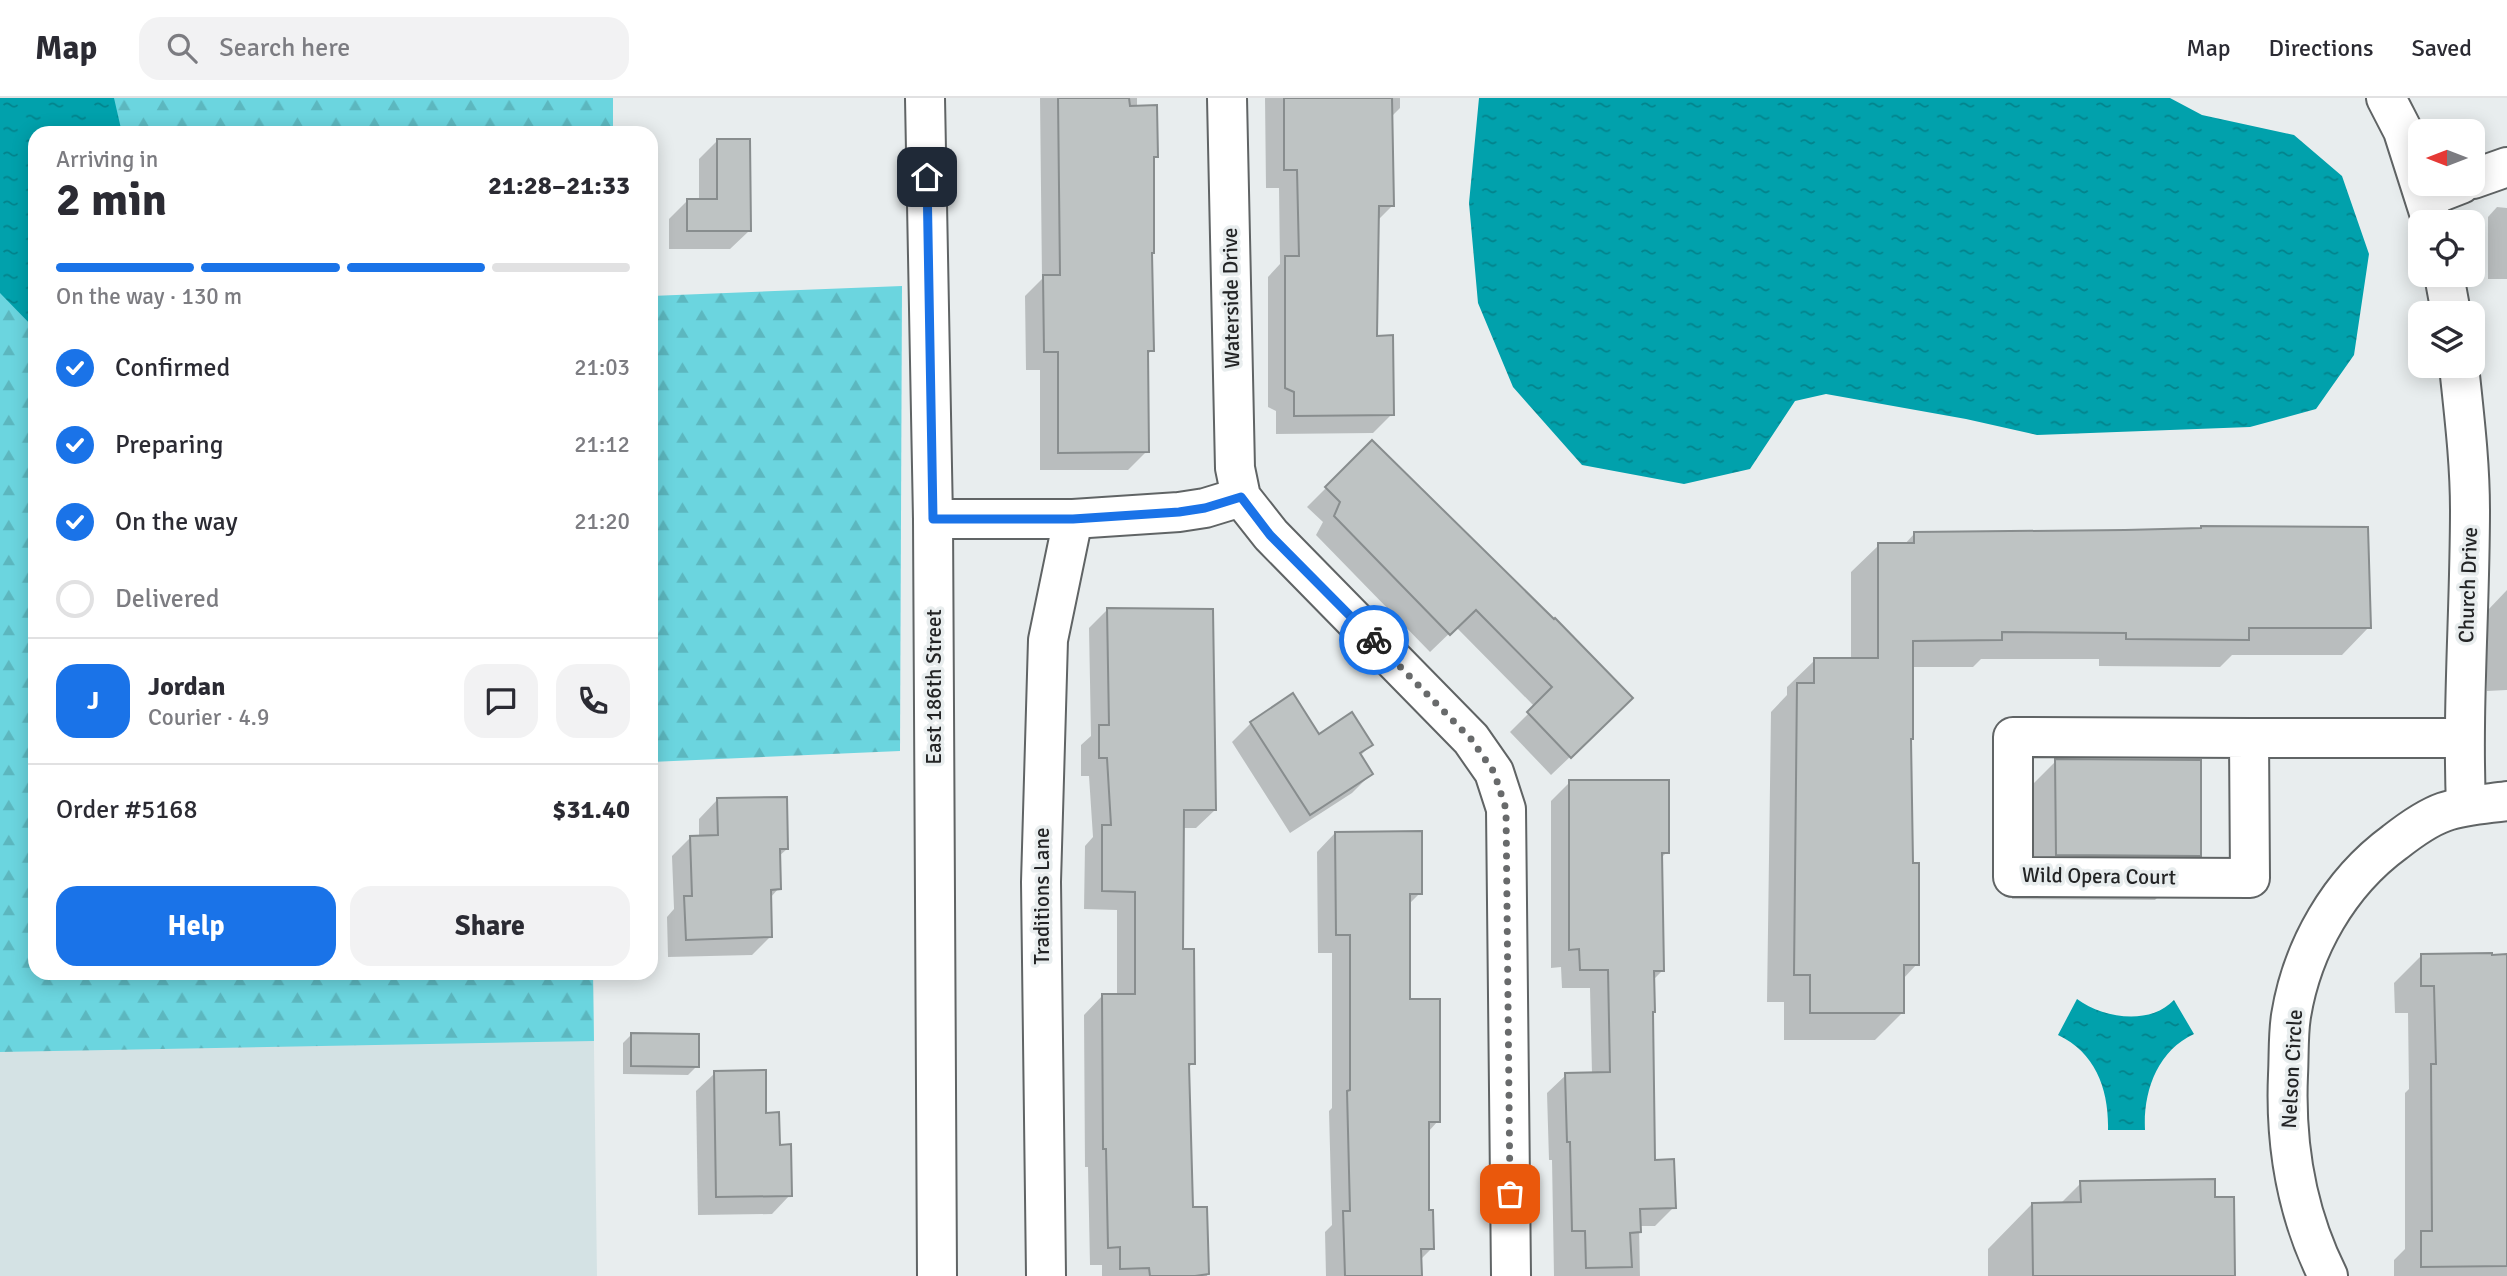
<!DOCTYPE html>
<meta charset="utf-8">
<style>
:root{--surface:#fff;--page:#f2f2f3;--text:#2b2b33;--muted:#7c7c81;--line:#e1e1e2;--accent:#1a73e8}
body{margin:0;font-family:Signika,sans-serif;background:var(--page);color:var(--text);height:100vh;display:flex;flex-direction:column;font-size:26px;white-space:nowrap}
*{box-sizing:border-box;margin:0}
p{font-size:23px;color:var(--muted)}
.icon{flex:none;width:38px;height:38px;fill:none;stroke:currentColor;stroke-width:2;stroke-linecap:round;stroke-linejoin:round}
.map{position:relative;flex:1;overflow:hidden}
.side{position:absolute;left:28px;top:28px;width:630px;height:854px;display:flex;flex-direction:column;background:var(--surface);border-radius:21px;box-shadow:0 4px 18px #0003}
.side>*{flex:none}
.needle{width:46px;rotate:270deg}
.fabs{position:absolute;left:2408px;top:21px;display:grid;gap:14px}
.fabs a{display:grid;place-items:center;width:77px;height:77px;border-radius:14px;background:var(--surface);box-shadow:0 4px 18px #0003;font-size:35px}
.pin{position:absolute;display:grid;place-items:center;width:60px;height:60px;color:#fff;margin:-30px;border-radius:14px;box-shadow:0 4px 10px #0006}
.courier{position:absolute;display:grid;place-items:center;width:70px;height:70px;margin:-35px;border:5px solid #1a73e8;border-radius:50%;background:#fff;color:#222;box-shadow:0 2px 9px #0007}
.head em{font-style:normal;font-weight:700}
.head div{display:flex;flex-direction:column-reverse}
.head{display:flex;align-items:center;justify-content:space-between;height:119px;padding:0 28px}
h1{font-size:46px;font-weight:700;line-height:52px}
.bar{display:grid;grid-template-columns:repeat(4,1fr);gap:10px 7px;align-content:center;height:84px;padding:0 28px}
.bar i{height:9px;border-radius:5px;background:var(--line)}
.bar .active{background:var(--accent)}
.bar p{grid-column:span 4}
.line{display:flex;align-items:center;gap:18px;padding:0 28px;border-top:2px solid var(--line)}
.line div{flex:1}
.round{display:grid;place-items:center;flex:none;width:74px;height:74px;border-radius:21px;background:var(--page)}
ol{padding:0 28px;list-style:none}
li{display:flex;align-items:center;gap:21px;height:77px}
li p{margin-inline-start:auto}
li .icon{padding:7px;border-radius:50%;background:var(--accent);color:#fff;stroke-width:4}
li:last-child{color:var(--muted)}
li i{width:38px;height:38px;border:4px solid var(--line);border-radius:50%}
.primary-button{display:flex;gap:14px;margin-top:auto;padding:14px 28px}
.primary-button a{flex:1;height:80px;border-radius:21px;background:var(--accent);color:#fff;font-size:28px;font-weight:700;line-height:80px;text-align:center}
.primary-button a+a{background:var(--page);color:var(--text)}
header{display:flex;align-items:center;gap:42px;box-sizing:border-box;height:98px;padding:0 35px;background:var(--surface);border-bottom:2px solid var(--line)}
header strong{font-size:33px}
nav{display:flex;gap:38px;margin-inline-start:auto;font-size:24px}
.search{width:490px;height:63px;background:var(--page);display:flex;align-items:center;gap:18px;box-sizing:border-box;padding:0 24px;border-radius:21px;color:var(--muted);font-size:26px}
.map>svg:first-child{display:block}
.built{fill:#d4e2e4}
.forest{fill:url(#forest-firs)}
.water{fill:url(#water-ripples)}
.shadow{fill:#0003}
.building{fill:#bec3c3;stroke:#888d8e;stroke-width:2}
.lines{fill:none;stroke-linecap:round;stroke-linejoin:round}
.minor-casing{stroke:#606465;stroke-width:42}
.minor{stroke:#fff;stroke-width:38}
.done{stroke:#686a6b;stroke-width:7;stroke-dasharray:0 12.6}
.route{stroke:#1a73e8;stroke-width:9}
.labels{text-anchor:middle;dominant-baseline:central;stroke-width:7;stroke-linejoin:round;paint-order:stroke}
.street-label{font-size:21px;fill:#232425;stroke:#e8edee}
</style>
<header>
<strong>Map</strong>
<div class="search"><svg class="icon" aria-label="search" viewBox="0 0 24 24"><circle cx="10" cy="10" r="6"/><path d="M15 15l6 6"/></svg>Search here</div>
<nav><a>Map</a><a>Directions</a><a>Saved</a></nav>
</header>
<div class="map">
<svg width="2507" height="1178" viewBox="0 0 2507 1178">
<defs>
<pattern id="forest-firs" width="22" height="20" patternUnits="userSpaceOnUse" patternTransform="scale(1.75)"><rect width="22" height="20" fill="#6bd5df"/><path d="M5 1l3.5 6h-7zM16 11l3.5 6h-7z" fill="#5cb7bf"/></pattern>
<pattern id="water-ripples" width="26" height="14" patternUnits="userSpaceOnUse" patternTransform="scale(1.75)"><rect width="26" height="14" fill="#01a1ac"/><path d="M2 4q2-2 4 0t4 0M15 11q2-2 4 0t4 0" fill="none" stroke="#03838c"/></pattern>
</defs>
<rect width="100%" height="100%" fill="#e8edee"/>
<polygon class="built" points="0,0 613,0 613,35 35,35 35,875 593,875 597,1178 0,1178"/>
<g class="forest">
<polygon points="0,0 613,0 613,35 35,35 35,875 593,875 594,943 0,954"/>
<polygon points="902,188 900,653 651,664 651,198"/>
</g>
<g class="water">
<polygon points="0,0 114,0 122,35 35,35 35,231 0,195"/>
<polygon points="1479,0 2170,0 2202,17 2294,37 2342,78 2369,156 2354,257 2316,311 2250,329 2037,337 1966,321 1826,296 1795,303 1750,371 1684,386 1582,367 1513,289 1478,205 1469,105"/>
<path d="M2077,901C2103,920 2149,928 2174,902L2194,936C2157,953 2143,994 2145,1032H2108C2109,992 2096,955 2058,937Z"/>
</g>
<g class="shadow">
<polygon points="1040,0 1137,0 1137,9 1156,58 1153,61 1150,157 1152,252 1146,258 1147,353 1128,372 1040,372 1040,272 1026,272 1025,198 1042,181"/>
<polygon points="1265,0 1400,0 1400,10 1390,20 1392,108 1377,123 1375,239 1392,316 1373,335 1276,336 1276,313 1268,309 1268,179 1280,166 1279,90 1266,90"/>
<polygon points="717,43 749,133 730,151 669,151 669,121 688,102 699,102 699,61"/>
<polygon points="2497,109 2507,110 2507,181 2488,181 2488,119"/>
<polygon points="1372,344 1554,524 1612,619 1551,677 1510,634 1535,609 1456,529 1430,554 1316,437 1323,424 1307,409"/>
<polygon points="1914,436 2369,529 2342,557 2232,557 2220,569 2099,568 2099,561 1981,561 1973,569 1911,569 1909,642 1911,767 1917,866 1902,882 1902,915 1875,942 1784,942 1784,904 1767,904 1771,614 1787,597 1787,589 1815,562 1851,562 1851,474 1879,447 1904,447"/>
<polygon points="2507,492 2507,592 2487,593 2487,513"/>
<polygon points="1107,512 1215,712 1196,730 1182,730 1181,853 1193,965 1187,971 1192,1111 1205,1111 1207,1178 1102,1178 1102,1167 1090,1167 1088,1069 1085,1069 1084,917 1102,898 1117,898 1117,812 1084,811 1085,748 1093,739 1089,678 1081,678 1081,647 1091,638 1089,530"/>
<polygon points="1251,625 1371,647 1360,658 1371,676 1352,695 1290,735 1232,644"/>
<polygon points="2056,663 2199,757 2155,802 2012,801 2011,708"/>
<polygon points="1570,684 1667,754 1660,761 1663,872 1653,882 1651,915 1654,1064 1674,1109 1655,1128 1639,1128 1640,1178 1554,1178 1552,1062 1549,1062 1547,995 1566,977 1592,976 1590,890 1562,890 1561,869 1551,870 1551,703"/>
<polygon points="717,702 787,751 778,759 779,790 770,800 770,839 752,857 668,859 667,819 674,811 672,758 691,739 699,739 699,721"/>
<polygon points="1335,735 1420,795 1408,807 1408,903 1438,1023 1428,1034 1428,1114 1432,1150 1420,1162 1420,1178 1326,1178 1325,1134 1332,1127 1329,1013 1332,1010 1332,855 1318,855 1317,754"/>
<polygon points="2421,858 2507,858 2507,1178 2394,1178 2394,1162 2405,1151 2405,995 2409,991 2408,915 2395,915 2394,885"/>
<polygon points="632,936 697,968 688,977 623,976 623,945"/>
<polygon points="715,975 764,1017 778,1049 790,1097 772,1116 698,1117 696,993"/>
<polygon points="2081,1085 2214,1100 2233,1178 1988,1178 1988,1151 2032,1106 2060,1106"/>
</g>
<g class="building">
<polygon points="1058,0 1129,0 1130,8 1157,7 1158,59 1154,59 1154,155 1152,155 1154,253 1148,253 1149,354 1058,355 1058,254 1044,254 1043,177 1060,177"/>
<polygon points="1284,0 1392,0 1394,108 1379,108 1377,238 1393,237 1394,317 1294,318 1294,294 1285,290 1285,158 1299,158 1297,72 1284,72"/>
<polygon points="717,41 750,41 751,133 687,133 687,101 717,101"/>
<polygon points="1372,342 1554,521 1555,520 1633,600 1571,660 1527,614 1552,589 1476,512 1450,537 1334,418 1340,404 1325,389"/>
<polygon points="2201,428 2368,429 2371,530 2249,530 2249,542 2126,541 2126,535 2002,534 2002,542 1913,543 1913,641 1911,641 1913,765 1919,765 1919,867 1904,867 1904,915 1810,915 1810,877 1794,877 1797,585 1814,585 1814,560 1878,560 1878,445 1914,445 1914,434 2125,432 2201,430"/>
<polygon points="1107,510 1213,511 1216,712 1184,712 1183,851 1194,851 1195,966 1189,966 1193,1109 1207,1109 1209,1176 1195,1178 1150,1178 1149,1170 1120,1171 1120,1149 1108,1150 1106,1051 1103,1051 1102,896 1135,896 1135,794 1102,793 1102,727 1111,727 1107,660 1099,660 1099,627 1109,627"/>
<polygon points="1293,595 1319,636 1352,614 1373,647 1360,655 1373,676 1310,717 1250,624"/>
<polygon points="2055,661 2201,662 2201,758 2056,757"/>
<polygon points="1569,682 1669,682 1669,755 1662,755 1664,873 1654,873 1655,914 1653,914 1655,1062 1674,1061 1676,1110 1640,1111 1641,1134 1630,1135 1632,1169 1586,1170 1585,1133 1572,1133 1570,1044 1567,1044 1565,975 1610,974 1608,872 1580,872 1579,851 1569,852"/>
<polygon points="787,699 788,751 780,751 781,791 771,792 772,839 686,842 684,798 692,798 690,738 718,737 717,700"/>
<polygon points="1422,733 1422,796 1410,796 1410,901 1440,901 1440,1024 1429,1024 1429,1112 1433,1112 1434,1151 1421,1151 1422,1178 1345,1178 1343,1113 1350,1113 1347,993 1350,992 1350,837 1336,837 1335,734"/>
<polygon points="2492,855 2492,857 2507,856 2507,1168 2421,1169 2421,1133 2432,1133 2431,966 2436,966 2434,888 2421,888 2421,856"/>
<polygon points="631,935 699,936 699,969 631,968"/>
<polygon points="766,972 766,1015 779,1014 780,1047 791,1046 792,1098 716,1099 714,973"/>
<polygon points="2215,1081 2215,1099 2234,1099 2235,1178 2033,1178 2032,1105 2081,1104 2080,1083"/>
</g>
<g class="lines">
<defs>
<g id="minor">
<polyline points="925,0 933,421 937,1178"/>
<polyline points="1227,0 1235,370 1241,399 1271,437 1471,641 1494,674 1506,711 1511,1178"/>
<polyline points="2386,0 2403,33 2432,124"/>
<polyline points="2473,81 2507,69"/>
<polyline points="2425,100 2461,86"/>
<polyline points="2444,177 2451,215"/>
<path d="M2459,268C2464,316 2470,364 2470,412C2470,511 2462,609 2466,707"/>
<polyline points="933,421 1073,421 1179,414 1205,410 1241,399"/>
<polygon points="2013,639 2249,640 2250,780 2013,779"/>
<polyline points="2249,640 2463,640"/>
<polyline points="1046,1178 1041,784 1048,542 1073,421"/>
<path d="M2328,1178C2296,1114 2285,1048 2288,977C2289,958 2288,937 2291,918C2302,850 2339,785 2395,744C2409,733 2427,720 2444,714C2465,707 2486,706 2507,703"/>
</g>
</defs>
<use href="#minor" class="minor-casing"/>
<use href="#minor" class="minor"/>
</g>
<g class="lines">
<polyline class="done" points="1374,542 1471,641 1494,674 1506,711 1510,1096"/>
<polyline class="route" points="927,79 933,421 1073,421 1179,414 1205,410 1241,399 1270,437 1374,542"/>
</g>
<g class="labels">
<g class="street-label">
<text transform="translate(1231 200) rotate(-91)">Waterside Drive</text>
<text transform="translate(2468 487) rotate(-88)">Church Drive</text>
<text transform="translate(934 589) rotate(-90)">East 186th Street</text>
<text transform="translate(2099 778) rotate(1)">Wild Opera Court</text>
<text transform="translate(1042 798) rotate(-90)">Traditions Lane</text>
<text transform="translate(2292 971) rotate(-87)">Nelson Circle</text>
</g>
</g>
</svg>
<div class="fabs">
<a><svg class="needle" viewBox="-14 -14 28 28"><path d="M0-13l5 13h-10z" fill="#e53935"/><path d="M0 13l5-13h-10z" fill="#7c7c81"/></svg></a>
<a><svg class="icon" aria-label="locate" viewBox="0 0 24 24"><circle cx="12" cy="12" r="6"/><path d="M12 2v4M12 18v4M2 12h4M18 12h4"/></svg></a>
<a><svg class="icon" aria-label="layers" viewBox="0 0 24 24"><path d="M12 4l9 5-9 5-9-5zM3 14l9 5 9-5"/></svg></a>
</div>
<div class="pin" style="left:1510px;top:1096px;background:#ea580c"><svg class="icon" aria-label="bag" viewBox="0 0 24 24"><path d="M5 8h14l-1 12H6zM9 8a3 3 0 0 1 6 0"/></svg></div>
<div class="pin" style="left:927px;top:79px;background:#1f2937"><svg class="icon" aria-label="home" viewBox="0 0 24 24"><path d="M3 11l9-7 9 7M6 9v11h12V9"/></svg></div>
<div class="courier" style="left:1374px;top:542px"><svg class="icon" aria-label="bike" viewBox="0 0 24 24"><circle cx="6" cy="16" r="4"/><circle cx="18" cy="16" r="4"/><path d="M6 16l4-8h5l3 8M10 8l3 8H6M13 5h3"/></svg></div>
<section class="side">
<div class="head"><div><h1>2 min</h1><p>Arriving in</p></div><em>21:28–21:33</em></div>
<div class="bar"><i class="active"></i><i class="active"></i><i class="active"></i><i></i><p>On the way · 130 m</p></div>
<ol>
<li><svg class="icon" aria-label="check" viewBox="0 0 24 24"><path d="M5 12l5 5 9-10"/></svg>Confirmed<p>21:03</p></li>
<li><svg class="icon" aria-label="check" viewBox="0 0 24 24"><path d="M5 12l5 5 9-10"/></svg>Preparing<p>21:12</p></li>
<li><svg class="icon" aria-label="check" viewBox="0 0 24 24"><path d="M5 12l5 5 9-10"/></svg>On the way<p>21:20</p></li>
<li><i></i>Delivered</li>
</ol>
<div class="line" style="height:126px"><b class="round" style="background:var(--accent);color:#fff">J</b><div><b>Jordan</b><p>Courier · 4.9</p></div><a class="round"><svg class="icon" aria-label="chat" viewBox="0 0 24 24"><path d="M4 5h16v11H9l-5 4z"/></svg></a><a class="round"><svg class="icon" aria-label="phone" viewBox="0 0 24 24"><path d="M5 4h4l2 5-3 2q2 4 5 5l2-3 5 2v4C11 20 4 13 5 4z"/></svg></a></div>
<div class="line" style="height:91px"><div>Order #5168</div><b>$31.40</b></div>
<div class="primary-button"><a>Help</a><a>Share</a></div>
</section>
</div>
